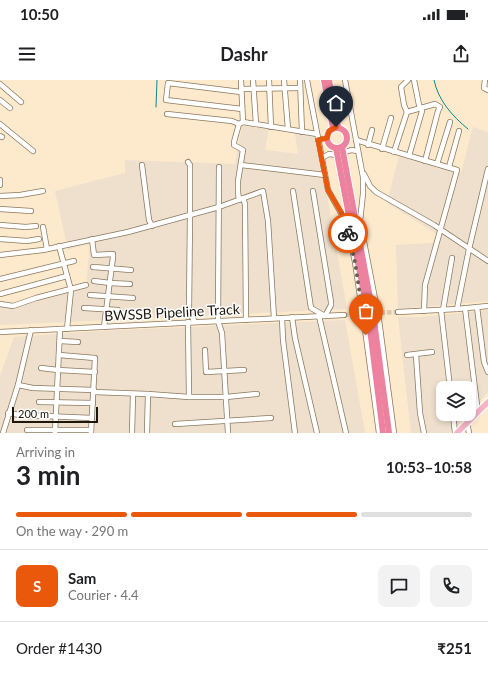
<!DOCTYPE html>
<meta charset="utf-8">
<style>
:root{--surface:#fff;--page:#f2f2f2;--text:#202124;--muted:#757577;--line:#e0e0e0;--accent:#ea580c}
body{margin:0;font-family:Lato,sans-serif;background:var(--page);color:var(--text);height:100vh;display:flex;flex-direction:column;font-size:15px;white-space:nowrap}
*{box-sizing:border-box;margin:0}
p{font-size:13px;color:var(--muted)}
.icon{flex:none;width:22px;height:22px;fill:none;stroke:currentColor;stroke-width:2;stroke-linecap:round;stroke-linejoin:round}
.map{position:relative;height:353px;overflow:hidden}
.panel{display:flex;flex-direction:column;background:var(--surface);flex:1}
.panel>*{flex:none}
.controls{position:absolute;left:436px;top:301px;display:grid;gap:8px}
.controls a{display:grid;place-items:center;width:40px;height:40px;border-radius:8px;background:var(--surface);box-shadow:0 2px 6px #0003;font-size:20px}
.scale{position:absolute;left:12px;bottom:10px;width:86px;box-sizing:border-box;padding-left:4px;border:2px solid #1d160c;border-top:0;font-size:11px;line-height:14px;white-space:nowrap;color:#1d160c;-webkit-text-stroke:3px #fff;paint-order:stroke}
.pin{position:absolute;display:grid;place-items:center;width:34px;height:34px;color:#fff;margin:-41px -17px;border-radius:50% 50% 50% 0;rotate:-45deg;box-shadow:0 0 4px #0007}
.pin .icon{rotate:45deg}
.courier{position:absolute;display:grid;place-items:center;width:40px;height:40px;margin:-20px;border:3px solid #ea580c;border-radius:50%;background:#fff;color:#222;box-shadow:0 1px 5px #0007}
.summary em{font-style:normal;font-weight:700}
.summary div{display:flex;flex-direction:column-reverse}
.summary{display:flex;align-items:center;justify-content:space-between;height:68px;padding:0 16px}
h1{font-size:26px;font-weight:700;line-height:30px}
.bar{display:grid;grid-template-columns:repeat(4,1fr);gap:6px 4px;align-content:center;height:48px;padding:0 16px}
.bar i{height:5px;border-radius:3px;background:var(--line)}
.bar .current{background:var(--accent)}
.bar p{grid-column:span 4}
.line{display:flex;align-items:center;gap:10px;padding:0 16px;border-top:1px solid var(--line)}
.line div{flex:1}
.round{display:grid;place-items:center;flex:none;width:42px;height:42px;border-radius:8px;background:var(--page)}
.status{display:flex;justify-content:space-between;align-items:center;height:28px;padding:0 20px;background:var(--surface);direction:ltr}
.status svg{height:11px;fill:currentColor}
header{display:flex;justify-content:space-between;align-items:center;height:52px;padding:0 16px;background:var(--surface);font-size:18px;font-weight:700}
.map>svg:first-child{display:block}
.industrial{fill:#eee0cd}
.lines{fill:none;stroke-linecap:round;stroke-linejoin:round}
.stream{stroke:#098a8e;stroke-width:1}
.minor-tunnel{stroke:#dbc9af;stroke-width:4.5;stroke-dasharray:4.5 2;stroke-linecap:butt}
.minor-casing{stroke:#8a795f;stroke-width:6}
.major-casing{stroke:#fff;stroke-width:8}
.highway-casing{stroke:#fff;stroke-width:8}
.minor{stroke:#fff;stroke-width:4.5}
.major{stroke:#f4b4c5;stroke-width:5.5}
.highway{stroke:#ed829f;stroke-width:6}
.minor-bridge-casing{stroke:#8a795f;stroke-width:6;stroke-linecap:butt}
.highway-bridge-casing{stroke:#fff;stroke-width:8;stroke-linecap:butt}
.minor-bridge{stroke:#fff;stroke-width:4.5}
.highway-bridge{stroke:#ed829f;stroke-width:6}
.done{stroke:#6b604f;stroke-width:4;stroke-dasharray:0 7.2}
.route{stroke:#ea580c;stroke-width:5}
.labels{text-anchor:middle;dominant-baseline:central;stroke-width:3;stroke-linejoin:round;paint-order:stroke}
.street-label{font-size:14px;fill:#1d160c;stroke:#fff}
</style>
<div class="status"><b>10:50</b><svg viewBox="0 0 49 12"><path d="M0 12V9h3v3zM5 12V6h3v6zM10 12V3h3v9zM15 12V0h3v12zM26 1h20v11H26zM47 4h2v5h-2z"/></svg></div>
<header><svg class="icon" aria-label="menu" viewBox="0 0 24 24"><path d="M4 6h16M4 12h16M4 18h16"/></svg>Dashr<svg class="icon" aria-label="share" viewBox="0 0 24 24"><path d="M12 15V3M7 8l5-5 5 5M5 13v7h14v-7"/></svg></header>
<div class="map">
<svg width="488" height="353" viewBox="0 0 488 353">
<rect width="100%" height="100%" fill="#fde9cc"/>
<g class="industrial">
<polygon points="242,46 269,49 265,70 298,74 295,53 315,57 324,98 347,229 0,245 0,225 20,226 86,208 90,162 68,170 55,111 125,93 125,80 235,84"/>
<polygon points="473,47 488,52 488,221 398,229 396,165 433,163 437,154 387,123 399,76 461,93"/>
<polygon points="488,230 488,312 469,333 469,308 443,308 443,334 468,334 449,353 411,353 398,237 421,237"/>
<polygon points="345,240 365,353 0,353 0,296 14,257 100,251"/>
</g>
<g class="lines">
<g class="stream">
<path d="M434,0C438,20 452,36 468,49"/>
<polyline points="156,27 157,0"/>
</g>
<g class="minor-tunnel">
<polyline points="374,233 398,232"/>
<polyline points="344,235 367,234"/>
</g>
<defs>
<g id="minor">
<polyline points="241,0 243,42"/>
<polyline points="253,0 256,44"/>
<polyline points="269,0 271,47"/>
<polyline points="284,0 288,49"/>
<polyline points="300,0 302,52"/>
<polyline points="307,0 328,110 346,142 355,182 362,230"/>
<polyline points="345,0 363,97 363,114 360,141 377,229"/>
<polyline points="485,0 484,8 488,10"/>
<polyline points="0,4 21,22"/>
<polyline points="241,9 300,8"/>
<polyline points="241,12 168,3 166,20 242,29"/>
<polyline points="0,20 10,28"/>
<polyline points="407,32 435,24 440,27 438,31 425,81"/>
<polyline points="167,34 232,41 239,44"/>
<polyline points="0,44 33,71"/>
<polyline points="0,56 2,57"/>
<polyline points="318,60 327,58"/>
<polyline points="356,60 457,90 425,205 424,231"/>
<polyline points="368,65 372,50"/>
<polyline points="382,69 391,38"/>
<polyline points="394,72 407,32 404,25 401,7 408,0"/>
<polyline points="343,73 351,70 358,71"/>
<polyline points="409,76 422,31 419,25 414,0"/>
<polyline points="322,78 329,74 337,75"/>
<polyline points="188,82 190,85 190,135 189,232 195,242"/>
<polyline points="437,84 450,42"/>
<polyline points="142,85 149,140 152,146"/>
<polyline points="241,85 325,95"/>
<polyline points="219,87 218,241 222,253 228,353"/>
<polyline points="449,87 459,51"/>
<polyline points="364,94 370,106 376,112 434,145 488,181"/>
<polyline points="0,100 0,105"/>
<polyline points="293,111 311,228 325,236 331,225 331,222 313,111"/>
<polyline points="0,116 20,115 43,111"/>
<polyline points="243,118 245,124 246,240"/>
<polyline points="239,120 238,112 238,101 243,70 234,65 234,62 239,44 243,42 317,54"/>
<polyline points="0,129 31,131"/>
<polyline points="0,145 26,147 36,146"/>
<polyline points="43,147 47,169"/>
<polyline points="0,159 27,161 39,159"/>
<polyline points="92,159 94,175 113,174 113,177 104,247"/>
<polyline points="59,166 71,210 67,249"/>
<polyline points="0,175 43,170 128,152 219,127 263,111 268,141 274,238"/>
<polyline points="93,187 131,190"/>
<polyline points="0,199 74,181"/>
<polyline points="94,201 110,203 130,204"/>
<polyline points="0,214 67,196"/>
<polyline points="90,215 133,218"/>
<polyline points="0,224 13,226 36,218 86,205"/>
<polyline points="477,227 484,282 488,292"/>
<polyline points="84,228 118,230"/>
<polyline points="465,228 478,333"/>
<polyline points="457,229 469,169 488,89"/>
<polyline points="441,230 450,308"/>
<polyline points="443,230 452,178"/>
<polyline points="398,232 457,229 488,226"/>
<polyline points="319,236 346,353"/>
<polyline points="292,237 295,258 317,353"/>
<polyline points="282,238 283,260 295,353"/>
<polyline points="379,240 394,353"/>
<polyline points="188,242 189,317 226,317 257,314"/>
<polyline points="364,242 379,353"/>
<polyline points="0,252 344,235"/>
<polyline points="60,261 78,262"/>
<polyline points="205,270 206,292 244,290"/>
<polyline points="59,275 95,278 91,353"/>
<polyline points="407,275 432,272"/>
<polyline points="416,275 420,333 424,353"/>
<polyline points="41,288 58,290 95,292"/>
<polyline points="18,305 33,308 94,310"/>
<polyline points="94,312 148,314"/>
<polyline points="39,322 93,323"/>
<polyline points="8,333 20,335 92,338"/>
<polyline points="453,334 455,353"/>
<polyline points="175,344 271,338"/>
<polyline points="468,347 469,353"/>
<polyline points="27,350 91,350"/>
<polyline points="3,353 18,305 31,250"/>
<polyline points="55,353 60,249"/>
<polyline points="132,353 133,314"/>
<polyline points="147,353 148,314 189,317"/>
</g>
<polyline id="major" points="457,353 488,322"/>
<g id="highway">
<polyline points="324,0 333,48"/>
<polyline points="329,0 338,47"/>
<circle cx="337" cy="58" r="10"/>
<polyline points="342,67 372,229"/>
<polyline points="336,68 367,229"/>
<polyline points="369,241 383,353"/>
<polyline points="374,241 389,353"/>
</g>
</defs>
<use href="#minor" class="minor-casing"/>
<use href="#major" class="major-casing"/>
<use href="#highway" class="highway-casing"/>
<use href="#minor" class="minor"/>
<use href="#major" class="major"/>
<use href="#highway" class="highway"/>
<defs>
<g id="minor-bridge">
<polyline points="377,229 379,240"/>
<polyline points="362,230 364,242"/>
</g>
<g id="highway-bridge">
<polyline points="367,229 369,241"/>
<polyline points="372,229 374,241"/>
</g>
</defs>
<use href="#minor-bridge" class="minor-bridge-casing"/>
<use href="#highway-bridge" class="highway-bridge-casing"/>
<use href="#minor-bridge" class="minor-bridge"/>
<use href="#highway-bridge" class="highway-bridge"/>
</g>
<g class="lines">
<polyline class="done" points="348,153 355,182 366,255"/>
<polyline class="route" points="336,47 329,51 327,58 318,60 328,110 345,139 348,153"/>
</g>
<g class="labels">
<g class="street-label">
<text transform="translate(172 232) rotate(-3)">BWSSB Pipeline Track</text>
</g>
</g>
</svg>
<div class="controls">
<a><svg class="icon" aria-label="layers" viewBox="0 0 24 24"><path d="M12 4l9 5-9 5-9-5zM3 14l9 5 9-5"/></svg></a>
</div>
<div class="scale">200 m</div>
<div class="pin" style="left:366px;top:255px;background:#ea580c"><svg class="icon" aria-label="bag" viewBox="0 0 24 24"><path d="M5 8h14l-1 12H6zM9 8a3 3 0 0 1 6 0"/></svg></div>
<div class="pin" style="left:336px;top:47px;background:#1f2937"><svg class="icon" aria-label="home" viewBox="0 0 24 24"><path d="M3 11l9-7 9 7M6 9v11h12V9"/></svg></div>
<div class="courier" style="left:348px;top:153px"><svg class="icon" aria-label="bike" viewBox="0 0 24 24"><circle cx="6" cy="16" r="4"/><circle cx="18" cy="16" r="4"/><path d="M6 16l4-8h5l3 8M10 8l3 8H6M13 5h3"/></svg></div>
</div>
<section class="panel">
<div class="summary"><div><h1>3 min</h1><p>Arriving in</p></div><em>10:53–10:58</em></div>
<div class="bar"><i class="current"></i><i class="current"></i><i class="current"></i><i></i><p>On the way · 290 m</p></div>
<div class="line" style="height:72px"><b class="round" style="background:var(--accent);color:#fff">S</b><div><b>Sam</b><p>Courier · 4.4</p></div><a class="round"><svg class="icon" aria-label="chat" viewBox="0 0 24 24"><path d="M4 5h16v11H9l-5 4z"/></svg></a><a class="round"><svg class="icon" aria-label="phone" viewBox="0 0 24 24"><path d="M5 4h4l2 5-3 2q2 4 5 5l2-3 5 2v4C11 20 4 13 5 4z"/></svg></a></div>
<div class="line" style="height:52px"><div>Order #1430</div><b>₹251</b></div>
</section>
